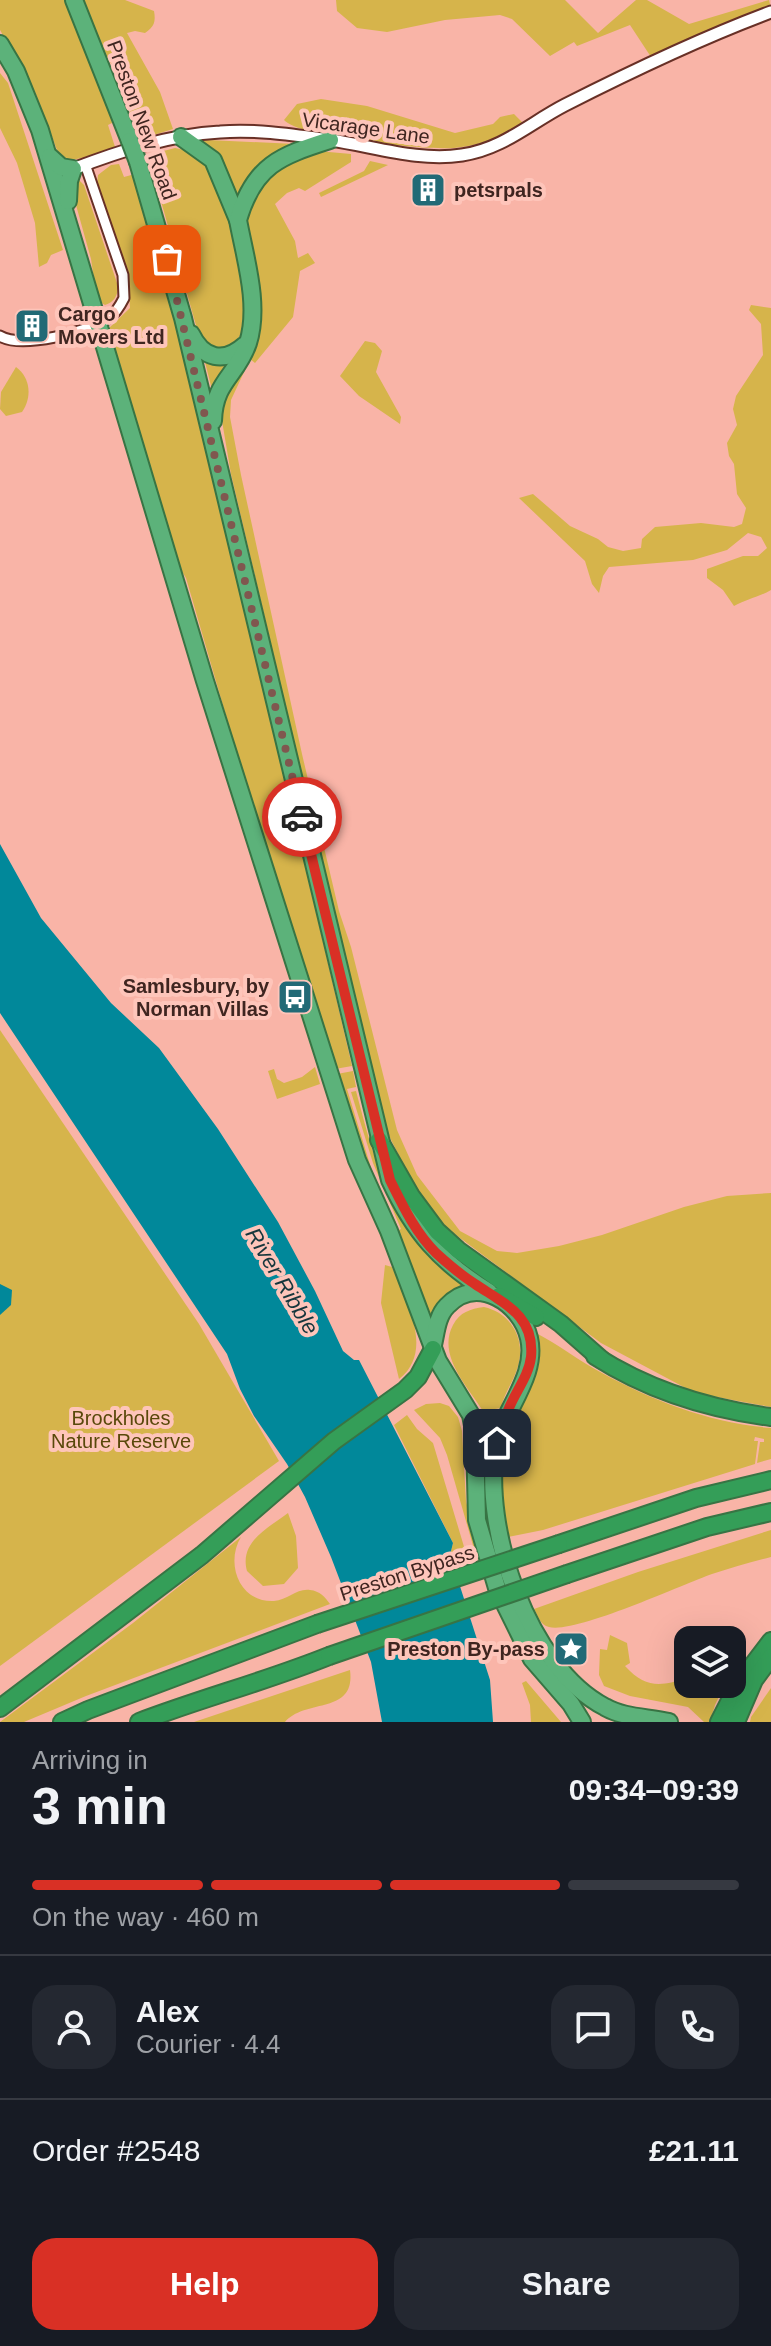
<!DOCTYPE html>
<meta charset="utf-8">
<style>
:root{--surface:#171b24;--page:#242831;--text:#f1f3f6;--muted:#9ea1a6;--line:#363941;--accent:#d93025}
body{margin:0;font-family:Helvetica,sans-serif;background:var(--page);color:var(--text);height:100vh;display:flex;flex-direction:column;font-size:30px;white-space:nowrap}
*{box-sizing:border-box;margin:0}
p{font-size:26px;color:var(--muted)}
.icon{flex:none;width:44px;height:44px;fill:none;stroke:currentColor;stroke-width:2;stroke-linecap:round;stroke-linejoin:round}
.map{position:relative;height:1722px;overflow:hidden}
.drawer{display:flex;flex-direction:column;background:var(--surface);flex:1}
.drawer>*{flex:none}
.buttons{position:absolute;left:674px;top:1626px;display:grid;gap:16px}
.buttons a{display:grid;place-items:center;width:72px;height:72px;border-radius:16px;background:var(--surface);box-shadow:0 8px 32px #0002;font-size:40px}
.pin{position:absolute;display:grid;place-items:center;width:68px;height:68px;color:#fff;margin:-34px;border-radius:16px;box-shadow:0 4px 12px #0006}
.courier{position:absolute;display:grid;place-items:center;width:80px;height:80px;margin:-40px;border:6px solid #d93025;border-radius:50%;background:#fff;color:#222;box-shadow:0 2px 10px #0007}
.overview em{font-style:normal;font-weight:700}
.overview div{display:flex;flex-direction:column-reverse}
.overview{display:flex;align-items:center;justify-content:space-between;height:136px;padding:0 32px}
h1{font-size:52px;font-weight:700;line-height:60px}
.bar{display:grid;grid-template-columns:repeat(4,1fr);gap:12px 8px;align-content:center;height:96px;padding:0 32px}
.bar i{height:10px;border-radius:6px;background:var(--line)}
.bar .active{background:var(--accent)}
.bar p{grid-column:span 4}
.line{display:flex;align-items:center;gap:20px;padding:0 32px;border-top:2px solid var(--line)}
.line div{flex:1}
.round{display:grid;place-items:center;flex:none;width:84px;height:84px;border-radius:24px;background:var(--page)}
.cta{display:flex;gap:16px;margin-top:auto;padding:16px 32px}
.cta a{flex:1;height:92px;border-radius:24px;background:var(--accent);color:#fff;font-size:32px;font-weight:700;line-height:92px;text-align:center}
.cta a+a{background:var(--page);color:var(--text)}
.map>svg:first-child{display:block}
.green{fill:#d6b44b}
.water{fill:#01889a}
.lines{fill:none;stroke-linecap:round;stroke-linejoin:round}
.minor-casing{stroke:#683026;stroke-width:13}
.tertiary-casing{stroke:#683026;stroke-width:15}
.trunk-casing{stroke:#387444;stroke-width:20}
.motorway-casing{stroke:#387444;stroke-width:20}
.minor{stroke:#fff;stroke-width:9}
.tertiary{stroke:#fff;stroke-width:11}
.trunk{stroke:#5cb27a;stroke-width:16}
.motorway{stroke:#349e58;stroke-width:16}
.trunk-bridge-casing{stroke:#387444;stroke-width:20;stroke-linecap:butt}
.motorway-bridge-casing{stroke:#387444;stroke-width:20;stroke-linecap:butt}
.trunk-bridge{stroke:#5cb27a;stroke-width:16}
.motorway-bridge{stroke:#349e58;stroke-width:16}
.done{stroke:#80574f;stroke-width:8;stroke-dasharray:0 14.4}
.route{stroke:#d93025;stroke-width:10}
.labels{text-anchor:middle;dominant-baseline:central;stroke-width:8;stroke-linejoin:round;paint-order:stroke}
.street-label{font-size:20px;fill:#3f2520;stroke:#fec5ba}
.poi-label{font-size:20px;font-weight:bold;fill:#3f2520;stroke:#fec5ba;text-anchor:start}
.park-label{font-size:20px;fill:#59480a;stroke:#fec5ba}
.water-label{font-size:22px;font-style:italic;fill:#16363c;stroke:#fec5ba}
</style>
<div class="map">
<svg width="771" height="1722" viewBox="0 0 771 1722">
<rect width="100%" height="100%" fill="#f9b4a7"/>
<g class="green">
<polygon points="0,0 66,0 116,121 108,125 116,150 68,161 57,150 35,92 0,30"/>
<path d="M82,0H125L154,11C156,22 154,27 145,33L135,31L127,33L160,92L173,129L141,139L129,108L122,79L101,49Z"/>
<polygon points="336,0 565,0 598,33 636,0 647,0 689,24 769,0 771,9 725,24 651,57 630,25 577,46 574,42 550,56 512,19 500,15 445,20 387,32 357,28 337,11"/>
<polygon points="0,73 8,83 63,250 51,255 47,263 39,267 35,223 17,163 0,128"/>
<path d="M321,99L367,106L455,133L493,124L500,117L514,114L523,123C503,137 479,146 454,148C426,150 300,138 284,120L297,104Z"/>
<path d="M208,140L295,144C268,157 249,170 237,198L221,161L201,141Z"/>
<path d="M175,148C185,150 195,152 203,160C228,186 252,293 243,327C241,336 236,342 230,349L212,350L199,336L148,155Z"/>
<polygon points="318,151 351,154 351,162 305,191 299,188 287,193 275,204 295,241 298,258 308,253 315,263 300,271 293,317 255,363 250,359 259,326 243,209 269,171"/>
<polygon points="370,161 388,165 321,197 319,193 364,171"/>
<polygon points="119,164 124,177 135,174 174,303 352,1066 335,1069 231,733 186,578 181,570 107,330 130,308 128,272 97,185 98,175 111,165"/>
<path d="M78,179L84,185L118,286C118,296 114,302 105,305L97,300L91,259L71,187Z"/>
<path d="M751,305L771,308V590C759,597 747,599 734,606L723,590L707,578V569L743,556H758L767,548L761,537L748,533L727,550L693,560L609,567L603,576L599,593L592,584L585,561L519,498L533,494L570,526L598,539L608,547L623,551L641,548L642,539L655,527L701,523L734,527L742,524L746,508L737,494L734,464L729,456L727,443L737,425L733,409L736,396L763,355L761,324L749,310Z"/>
<polygon points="365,341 375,343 382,351 376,372 401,417 400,424 359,396 340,376"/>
<polygon points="237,356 219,375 212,390 204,358"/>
<polygon points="242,366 245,370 231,400 230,417 241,475 302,754 339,911 351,947 397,1130 417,1175 460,1231 497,1251 517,1253 559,1246 602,1235 684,1207 727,1196 771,1193 771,1407 695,1393 601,1343 444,1226 419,1195 385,1128 231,474 221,415 224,391"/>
<path d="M16,367C31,378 32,398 22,412L6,416L0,409L1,392Z"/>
<polygon points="0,1030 199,1324 279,1461 0,1666"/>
<polygon points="315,1067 320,1084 277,1099 268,1071 274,1069 277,1079 284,1083 302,1077"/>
<polygon points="353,1071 356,1087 347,1089 372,1171 397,1225 393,1227 370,1175 337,1074"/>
<path d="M356,1091C370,1144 384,1201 420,1244C433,1260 449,1273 465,1286C448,1292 438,1302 430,1318L395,1232L401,1229L373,1163L351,1092Z"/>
<path d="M385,1265L392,1267C406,1300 435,1351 399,1379L381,1303Z"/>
<path d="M484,1307C511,1313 526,1339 518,1366C514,1381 504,1393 501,1408L483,1411C467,1386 437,1355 453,1325C460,1312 470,1309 484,1307Z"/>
<path d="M534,1332C558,1344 579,1361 602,1373C655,1402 711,1423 771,1428V1459L757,1463L760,1442H764V1439L755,1437L754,1441H758L755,1464L543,1530L508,1537L503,1511L501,1471L509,1425L538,1360Z"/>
<polygon points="440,1403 449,1406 458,1417 462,1431 466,1501 477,1548 474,1549 447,1455 440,1438 414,1410 426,1404"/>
<polygon points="407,1415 417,1429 433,1443 465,1550 450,1555 453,1543 394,1425"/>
<path d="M288,1513L296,1536L298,1568L284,1584L263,1586L247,1571C239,1542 268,1528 288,1513Z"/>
<path d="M771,1530V1557C751,1562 731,1568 712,1574C681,1585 575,1634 549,1627C540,1625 538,1616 534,1609L638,1572Z"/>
<path d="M241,1537C225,1563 239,1603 274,1601C288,1600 297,1588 310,1590C320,1591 325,1597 330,1604L86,1696L24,1722H0L133,1623Z"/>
<path d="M610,1635L627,1643L630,1663L625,1666C646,1689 661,1686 688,1678V1684H725L715,1705L710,1722H704L688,1707L630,1696L604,1686L599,1675L600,1649L607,1650Z"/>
<path d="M350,1670C356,1715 305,1698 285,1722H194Z"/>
<polygon points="526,1681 561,1722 531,1722 530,1705 522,1683"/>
<polygon points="771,1688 771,1722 750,1722 751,1717"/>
</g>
<g class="water">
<polygon points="0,844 41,918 111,1003 159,1048 218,1129 278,1222 315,1291 343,1351 354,1360 359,1360 453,1543 450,1555 490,1680 493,1722 382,1722 371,1662 331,1557 305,1497 287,1464 254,1416 240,1389 227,1354 0,1013"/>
<polygon points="0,1284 12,1290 11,1305 0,1315"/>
</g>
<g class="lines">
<defs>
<path id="minor" d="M0,336C21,349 89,332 109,318C116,313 120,306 124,298L123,275L85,164"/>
<path id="tertiary" d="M73,169C120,151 169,135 220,132C256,129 294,135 330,140C373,146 419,162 462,155C503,149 530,123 565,105C632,71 701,38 771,12"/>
<g id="trunk">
<polyline points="74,0 130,141"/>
<polyline points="0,44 16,71 40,130 205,681 357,1160 389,1231 438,1361 471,1415 475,1436 477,1520 497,1588 532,1659 571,1704 582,1722"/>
<polyline points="181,137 213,160 238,220"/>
<polyline points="50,157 61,167 73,169 69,181 68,201"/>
<path d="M138,162L183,318L390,1180C414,1232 440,1262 489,1292"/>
<path d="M191,334C203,359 224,364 245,345"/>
<path d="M213,421C214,381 237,376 248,343C260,305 245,258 238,220C254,165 280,156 330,140"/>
<path d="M433,1345C436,1332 437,1316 447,1306C477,1274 521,1303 529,1338C538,1376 503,1410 496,1446C481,1527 528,1667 605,1707C624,1718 648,1717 669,1722"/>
</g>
<g id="motorway">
<polyline points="379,1140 411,1196 437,1231 458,1250 561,1324 602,1360"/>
<polyline points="499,1296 536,1317"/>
<path d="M595,1356C648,1390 709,1409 771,1417"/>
<polyline points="559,1544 696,1498 771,1480"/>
<polyline points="567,1574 707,1527 771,1512"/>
<polyline points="0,1708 202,1555 334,1441 405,1390 418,1377 433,1349"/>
<polyline points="62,1722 88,1710 317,1624"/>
<path d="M139,1722C202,1698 267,1681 329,1656"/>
<polyline points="719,1722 739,1683 771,1641"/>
<polyline points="736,1722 754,1680 771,1657"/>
</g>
</defs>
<use href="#minor" class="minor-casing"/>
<use href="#tertiary" class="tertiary-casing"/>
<use href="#trunk" class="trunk-casing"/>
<use href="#motorway" class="motorway-casing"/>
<use href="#minor" class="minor"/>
<use href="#tertiary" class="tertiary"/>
<use href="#trunk" class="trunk"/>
<use href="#motorway" class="motorway"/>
<defs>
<polyline id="trunk-bridge" points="130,141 138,162"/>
<g id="motorway-bridge">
<polyline points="317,1624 559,1544"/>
<polyline points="329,1656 567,1574"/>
</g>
</defs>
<use href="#trunk-bridge" class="trunk-bridge-casing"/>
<use href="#motorway-bridge" class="motorway-bridge-casing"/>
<use href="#trunk-bridge" class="trunk-bridge"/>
<use href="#motorway-bridge" class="motorway-bridge"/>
</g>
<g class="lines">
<polyline class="done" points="167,259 302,817"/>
<path class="route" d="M302,817L390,1180C403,1206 415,1232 436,1253C448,1264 461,1275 475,1284C503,1303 535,1315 531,1357C529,1375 516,1391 509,1408C504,1419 500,1431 497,1443"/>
</g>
<defs>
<symbol id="building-square" viewBox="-11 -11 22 22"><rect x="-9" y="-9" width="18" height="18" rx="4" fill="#226a76" stroke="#fec5ba"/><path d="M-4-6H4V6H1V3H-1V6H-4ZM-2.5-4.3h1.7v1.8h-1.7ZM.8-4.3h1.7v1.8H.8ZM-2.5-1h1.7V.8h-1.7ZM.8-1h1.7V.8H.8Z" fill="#fff"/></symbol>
<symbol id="bus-square" viewBox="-11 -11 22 22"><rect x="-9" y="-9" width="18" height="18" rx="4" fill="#226a76" stroke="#fec5ba"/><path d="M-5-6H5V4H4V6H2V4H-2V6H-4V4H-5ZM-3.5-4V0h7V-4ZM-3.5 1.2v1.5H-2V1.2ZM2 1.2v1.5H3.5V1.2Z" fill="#fff"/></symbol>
<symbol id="sight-square" viewBox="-11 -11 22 22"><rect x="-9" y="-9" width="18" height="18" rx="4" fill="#226a76" stroke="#fec5ba"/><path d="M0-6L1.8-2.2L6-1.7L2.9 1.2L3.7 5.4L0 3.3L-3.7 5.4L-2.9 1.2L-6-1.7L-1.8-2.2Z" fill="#fff"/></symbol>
</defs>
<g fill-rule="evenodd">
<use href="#building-square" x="408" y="170" width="40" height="40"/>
<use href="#building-square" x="12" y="306" width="40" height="40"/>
<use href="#bus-square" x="275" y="977" width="40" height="40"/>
<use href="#sight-square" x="551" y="1629" width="40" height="40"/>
</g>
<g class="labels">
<g class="street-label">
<text transform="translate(142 120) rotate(70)">Preston New Road</text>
<text transform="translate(366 128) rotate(8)">Vicarage Lane</text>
<text transform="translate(407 1573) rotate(-18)">Preston Bypass</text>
</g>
<g class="poi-label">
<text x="454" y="190">petsrpals</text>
<text x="58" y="314">Cargo<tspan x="58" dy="23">Movers Ltd</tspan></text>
<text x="269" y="986" text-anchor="end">Samlesbury, by<tspan x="269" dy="23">Norman Villas</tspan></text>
<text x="545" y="1649" text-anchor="end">Preston By-pass</text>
</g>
<g class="park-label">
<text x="121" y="1418">Brockholes<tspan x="121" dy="23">Nature Reserve</tspan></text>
</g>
<g class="water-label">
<text transform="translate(282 1281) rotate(59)">River Ribble</text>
</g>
</g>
</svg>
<div class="buttons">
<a><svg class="icon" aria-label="layers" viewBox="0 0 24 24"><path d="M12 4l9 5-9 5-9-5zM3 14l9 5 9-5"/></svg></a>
</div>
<div class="pin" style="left:167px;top:259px;background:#ea580c"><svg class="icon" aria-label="bag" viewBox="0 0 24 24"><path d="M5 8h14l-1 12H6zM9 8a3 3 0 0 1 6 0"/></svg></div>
<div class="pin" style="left:497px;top:1443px;background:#1f2937"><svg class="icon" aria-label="home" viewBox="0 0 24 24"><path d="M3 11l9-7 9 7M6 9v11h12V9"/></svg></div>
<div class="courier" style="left:302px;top:817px"><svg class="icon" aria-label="car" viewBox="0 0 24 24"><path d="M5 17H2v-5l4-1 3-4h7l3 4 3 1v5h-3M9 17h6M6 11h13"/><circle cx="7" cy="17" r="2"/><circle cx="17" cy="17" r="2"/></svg></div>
</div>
<section class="drawer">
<div class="overview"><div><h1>3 min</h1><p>Arriving in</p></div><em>09:34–09:39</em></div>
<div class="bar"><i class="active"></i><i class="active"></i><i class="active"></i><i></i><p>On the way · 460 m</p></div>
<div class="line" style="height:144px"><a class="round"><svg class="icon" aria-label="person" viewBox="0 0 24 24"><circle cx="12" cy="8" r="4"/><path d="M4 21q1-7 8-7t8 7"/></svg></a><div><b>Alex</b><p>Courier · 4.4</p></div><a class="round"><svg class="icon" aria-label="chat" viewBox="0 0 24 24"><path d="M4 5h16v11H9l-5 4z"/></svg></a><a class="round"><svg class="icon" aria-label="phone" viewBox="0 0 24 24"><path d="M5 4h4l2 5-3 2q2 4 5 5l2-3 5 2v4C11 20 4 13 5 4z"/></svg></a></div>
<div class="line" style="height:104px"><div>Order #2548</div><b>£21.11</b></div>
<div class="cta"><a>Help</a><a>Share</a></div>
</section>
